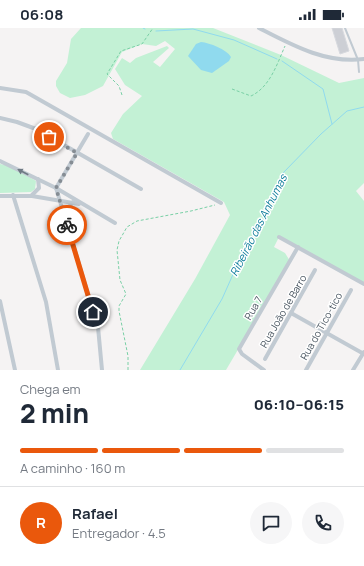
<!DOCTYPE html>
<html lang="pt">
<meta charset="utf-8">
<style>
:root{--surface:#fff;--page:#f6f6f7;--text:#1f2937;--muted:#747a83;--line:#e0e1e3;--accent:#ea580c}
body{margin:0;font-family:Manrope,sans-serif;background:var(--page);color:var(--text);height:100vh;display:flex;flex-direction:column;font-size:15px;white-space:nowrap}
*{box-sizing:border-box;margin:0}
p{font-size:13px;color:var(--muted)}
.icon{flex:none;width:22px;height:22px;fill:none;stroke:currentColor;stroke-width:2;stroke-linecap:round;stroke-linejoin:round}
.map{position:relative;height:342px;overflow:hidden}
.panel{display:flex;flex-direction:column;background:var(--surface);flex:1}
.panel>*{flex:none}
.pin{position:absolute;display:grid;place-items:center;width:34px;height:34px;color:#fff;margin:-17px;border:2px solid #fff;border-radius:50%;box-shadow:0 1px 4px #0007}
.courier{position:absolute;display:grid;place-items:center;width:40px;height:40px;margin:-20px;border:3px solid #ea580c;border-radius:50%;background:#fff;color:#222;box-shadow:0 1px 5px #0007}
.head em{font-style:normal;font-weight:800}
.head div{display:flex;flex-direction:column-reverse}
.head{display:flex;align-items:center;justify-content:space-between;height:68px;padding:0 20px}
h1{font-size:26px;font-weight:800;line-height:30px}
.bar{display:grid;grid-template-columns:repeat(4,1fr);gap:6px 4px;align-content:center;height:48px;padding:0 20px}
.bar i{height:5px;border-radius:3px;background:var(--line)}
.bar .active{background:var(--accent)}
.bar p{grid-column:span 4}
.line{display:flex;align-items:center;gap:10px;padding:0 20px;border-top:1px solid var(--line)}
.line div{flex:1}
.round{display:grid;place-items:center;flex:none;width:42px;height:42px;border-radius:21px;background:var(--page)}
.status{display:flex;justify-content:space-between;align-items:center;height:28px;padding:0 20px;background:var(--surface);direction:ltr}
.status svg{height:11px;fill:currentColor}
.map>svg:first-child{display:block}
.green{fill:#c3f1d5}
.water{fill:#90daee}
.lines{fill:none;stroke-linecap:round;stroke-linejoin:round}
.stream{stroke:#90daee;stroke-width:1}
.building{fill:#cdcfd5;stroke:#d7d9de}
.path{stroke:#7ad0a6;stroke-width:1;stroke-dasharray:3 2;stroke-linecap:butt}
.lane{stroke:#c1cad2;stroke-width:2}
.street{stroke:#c1cad2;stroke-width:4}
.oneway{fill:#6e7983}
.done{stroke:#868d94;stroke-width:4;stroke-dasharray:0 7.2}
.route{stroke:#ea580c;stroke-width:5}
.labels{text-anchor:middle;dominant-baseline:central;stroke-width:3;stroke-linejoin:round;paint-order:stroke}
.street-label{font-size:10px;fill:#4a5661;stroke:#fff}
.water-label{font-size:11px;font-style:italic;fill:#0c7c9b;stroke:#fff}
</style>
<div class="status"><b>06:08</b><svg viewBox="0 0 49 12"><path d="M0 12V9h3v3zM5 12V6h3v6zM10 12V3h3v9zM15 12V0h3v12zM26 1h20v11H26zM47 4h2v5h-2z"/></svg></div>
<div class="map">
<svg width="364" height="342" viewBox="0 0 364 342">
<rect width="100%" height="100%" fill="#f5f3f3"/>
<g class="green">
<polygon points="81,0 213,0 281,27 339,55 364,50 364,155 356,163 364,173 364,256 279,209 274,219 285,225 290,233 226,342 140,342 195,251 230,187 224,174 113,111 111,105 123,86 142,68 125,57 115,41 122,30 130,35 136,30 167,18 169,20 153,34 160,39 175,21 165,13 156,18 142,16 122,24 103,58 85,67 70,70 60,65 56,58 56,53 67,35 71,11"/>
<polygon points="0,136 10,138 36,153 35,161 31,164 0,165"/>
</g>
<path class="water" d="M201,14C210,15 226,21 231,29L229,33L212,45L201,42L188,28L196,16Z"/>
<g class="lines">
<g class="stream">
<polyline points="143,0 145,1"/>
<polyline points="156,3 193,1 234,12 277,31"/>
<polyline points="282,33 323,61 332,96"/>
<polyline points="180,342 222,271 243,224 265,189 283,145 321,106 347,83 364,79"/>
</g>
</g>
<polygon class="building" points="332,0 342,0 349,23 340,26"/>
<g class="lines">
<g class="path">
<path d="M232,61L251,68C270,59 277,36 285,18"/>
<polyline points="122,67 119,58 107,46 121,23 142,16 153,0"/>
<polyline points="128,342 128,328 119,283 119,278 126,266 120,252 117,222 119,213 127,199 137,193 191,183 215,177"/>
</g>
<polyline class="lane" points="345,0 358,32 359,44"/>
<g class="street">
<path d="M259,0C292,17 326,36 364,31"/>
<polyline points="0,60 26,64 221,175"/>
<polyline points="0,90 17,94 36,101 141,161"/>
<polyline points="88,106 56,160 98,299 102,342"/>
<polyline points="0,133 56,160 115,195"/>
<polyline points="13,167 46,274 58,342"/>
<polyline points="32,167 39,160 38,151"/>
<polyline points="0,168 32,168 79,176"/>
<polyline points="64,185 73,174"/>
<polyline points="279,209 364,256"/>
<polyline points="0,273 15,342"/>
<polyline points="291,285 364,326"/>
<polyline points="265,331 315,242"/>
<polyline points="264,342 242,326 239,321 298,219"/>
<polyline points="306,342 351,262"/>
<polyline points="353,342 364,324"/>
</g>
</g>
<defs><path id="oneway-solid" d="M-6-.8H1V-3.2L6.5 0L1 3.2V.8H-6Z"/></defs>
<use class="oneway" href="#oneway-solid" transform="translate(23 144) rotate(-153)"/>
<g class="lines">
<polyline class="done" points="49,109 77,125 56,160 67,197"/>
<polyline class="route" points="67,197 93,284"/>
</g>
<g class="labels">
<g class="street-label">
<text transform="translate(253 280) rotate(-60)">Rua 7</text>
<text transform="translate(283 283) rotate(-60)">Rua João de Barro</text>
<text transform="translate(321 298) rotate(-61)">Rua do Tico-tico</text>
</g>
<g class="water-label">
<text transform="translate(258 197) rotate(-63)">Ribeirão das Anhumas</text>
</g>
</g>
</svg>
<div class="pin" style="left:49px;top:109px;background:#ea580c"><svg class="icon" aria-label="bag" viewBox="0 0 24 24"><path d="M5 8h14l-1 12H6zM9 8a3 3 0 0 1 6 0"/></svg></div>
<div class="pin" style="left:93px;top:284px;background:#1f2937"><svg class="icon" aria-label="home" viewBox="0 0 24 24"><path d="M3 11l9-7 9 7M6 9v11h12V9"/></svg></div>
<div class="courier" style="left:67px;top:197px"><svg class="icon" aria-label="bike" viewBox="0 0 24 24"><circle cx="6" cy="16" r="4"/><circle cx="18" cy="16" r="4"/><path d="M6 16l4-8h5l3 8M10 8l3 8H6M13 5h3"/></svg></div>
</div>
<section class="panel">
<div class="head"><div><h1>2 min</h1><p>Chega em</p></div><em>06:10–06:15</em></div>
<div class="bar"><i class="active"></i><i class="active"></i><i class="active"></i><i></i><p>A caminho · 160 m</p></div>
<div class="line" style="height:72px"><b class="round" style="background:var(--accent);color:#fff">R</b><div><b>Rafael</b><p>Entregador · 4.5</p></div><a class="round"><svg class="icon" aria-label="chat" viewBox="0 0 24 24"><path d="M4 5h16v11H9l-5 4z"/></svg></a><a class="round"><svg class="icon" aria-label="phone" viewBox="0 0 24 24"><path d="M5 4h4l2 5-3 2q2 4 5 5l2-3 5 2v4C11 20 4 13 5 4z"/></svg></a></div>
</section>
